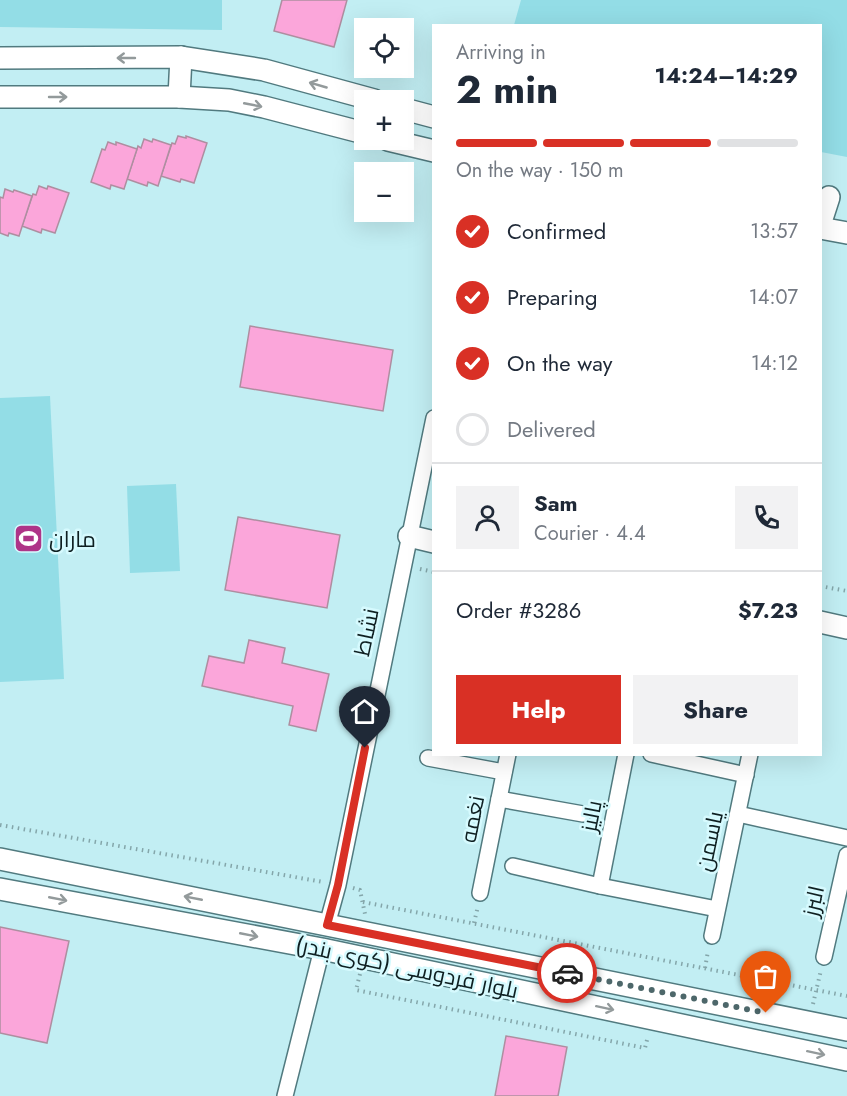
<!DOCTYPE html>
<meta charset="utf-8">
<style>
:root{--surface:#fff;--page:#f2f2f3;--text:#1f2937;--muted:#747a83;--line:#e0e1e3;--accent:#d93025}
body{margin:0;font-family:Jost,Cairo,sans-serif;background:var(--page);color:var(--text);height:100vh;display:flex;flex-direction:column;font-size:22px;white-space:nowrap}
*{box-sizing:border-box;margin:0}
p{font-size:20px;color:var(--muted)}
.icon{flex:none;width:33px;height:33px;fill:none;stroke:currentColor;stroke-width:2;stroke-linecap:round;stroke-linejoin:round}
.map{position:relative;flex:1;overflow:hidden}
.side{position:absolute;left:432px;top:24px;width:390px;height:732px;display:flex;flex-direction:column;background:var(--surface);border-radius:0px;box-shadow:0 6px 24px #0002}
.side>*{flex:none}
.fabs{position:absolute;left:354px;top:18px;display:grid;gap:12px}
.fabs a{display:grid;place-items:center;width:60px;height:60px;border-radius:0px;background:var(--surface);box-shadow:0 6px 24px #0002;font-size:30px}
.pin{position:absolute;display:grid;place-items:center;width:51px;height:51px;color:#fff;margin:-62px -26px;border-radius:50% 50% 50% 0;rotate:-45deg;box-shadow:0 0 6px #0007}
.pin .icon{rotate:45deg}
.courier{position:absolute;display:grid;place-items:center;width:60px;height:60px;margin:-30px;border:4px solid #d93025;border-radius:50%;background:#fff;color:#222;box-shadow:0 2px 8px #0007}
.overview em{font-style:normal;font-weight:700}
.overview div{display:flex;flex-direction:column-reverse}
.overview{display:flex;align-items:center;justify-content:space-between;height:102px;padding:0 24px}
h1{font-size:39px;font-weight:700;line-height:45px}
.bar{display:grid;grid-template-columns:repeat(4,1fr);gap:9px 6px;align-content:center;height:72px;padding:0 24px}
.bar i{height:8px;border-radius:4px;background:var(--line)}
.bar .selected{background:var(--accent)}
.bar p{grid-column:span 4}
.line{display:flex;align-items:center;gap:15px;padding:0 24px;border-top:2px solid var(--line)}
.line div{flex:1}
.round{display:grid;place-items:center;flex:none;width:63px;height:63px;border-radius:0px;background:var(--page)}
ol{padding:0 24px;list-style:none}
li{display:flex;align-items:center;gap:18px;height:66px}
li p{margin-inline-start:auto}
li .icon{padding:6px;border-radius:50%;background:var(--accent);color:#fff;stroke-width:4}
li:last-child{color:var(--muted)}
li i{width:33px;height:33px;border:3px solid var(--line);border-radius:50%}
.button{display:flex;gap:12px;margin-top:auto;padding:12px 24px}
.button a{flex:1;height:69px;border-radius:0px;background:var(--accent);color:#fff;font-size:24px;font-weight:700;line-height:69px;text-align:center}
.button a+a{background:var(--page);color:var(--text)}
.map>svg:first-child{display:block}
.green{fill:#93dde6}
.building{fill:#fba6da;stroke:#ae8ea0;stroke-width:1.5}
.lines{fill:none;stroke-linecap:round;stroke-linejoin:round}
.street-casing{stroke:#517a7f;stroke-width:18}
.secondary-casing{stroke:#517a7f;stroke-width:24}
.path{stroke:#84a6aa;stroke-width:4;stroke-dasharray:1.5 4.5;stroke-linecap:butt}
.street{stroke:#fff;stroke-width:15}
.secondary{stroke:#fff;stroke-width:21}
.oneway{stroke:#939a9b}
.done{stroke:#4d676a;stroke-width:6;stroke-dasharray:0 10.8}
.route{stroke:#d93025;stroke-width:8}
.labels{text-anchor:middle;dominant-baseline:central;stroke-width:5;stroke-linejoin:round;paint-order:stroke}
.poi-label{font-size:22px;fill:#0e1f21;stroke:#d6fafe;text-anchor:start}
.street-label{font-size:22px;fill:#0e1f21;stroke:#d6fafe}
</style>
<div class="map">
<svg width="847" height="1096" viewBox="0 0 847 1096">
<rect width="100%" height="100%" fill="#c2eef3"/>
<g class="green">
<polygon points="0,0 222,0 222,30 0,27"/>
<polygon points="521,0 847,0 847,157 821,152 820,26 514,25"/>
<polygon points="50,396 64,679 0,682 0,398"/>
<polygon points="176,484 180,571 130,573 127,486"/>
</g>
<g class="building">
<polygon points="282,0 347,0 334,47 274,31"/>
<polygon points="178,136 186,138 186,136 207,143 194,183 181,179 180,182 161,176 172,143 175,144"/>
<polygon points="144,139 152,142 153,139 171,145 158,186 148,182 147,186 127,179 138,146 141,148"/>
<polygon points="108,142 116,145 116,142 137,149 124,189 111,185 110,189 91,182 102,149 105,150"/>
<polygon points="39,186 47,189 48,186 69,193 55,233 42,229 41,233 22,226 33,194 36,195"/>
<polygon points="5,189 13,192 14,190 32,196 19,236 9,233 8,236 0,233 0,197 3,198"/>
<polygon points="250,326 393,350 383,411 240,387"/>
<polygon points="238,517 340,535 327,608 225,590"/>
<polygon points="249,640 285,648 282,663 329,674 316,731 289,725 293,706 202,686 209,656 244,663"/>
<polygon points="0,927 69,941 47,1043 0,1033"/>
<polygon points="506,1036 567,1047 558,1096 495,1096"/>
</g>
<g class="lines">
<defs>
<g id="street">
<polyline points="651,754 746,775"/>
<polyline points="428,758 504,772"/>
<polyline points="499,799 583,814"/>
<polyline points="738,814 847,838"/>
<polyline points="513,866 600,886 717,909"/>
<polyline points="600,886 626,754"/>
<polyline points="480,893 508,754"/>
<polyline points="327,925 338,885 434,418"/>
<polyline points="712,936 750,754"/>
<polyline points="824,957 847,855"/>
<polyline points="285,1096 322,949"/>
</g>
<g id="secondary">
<polyline points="0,58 181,57 264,70 374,100"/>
<polyline points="0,97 179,97 229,100 264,107 364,133"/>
<polyline points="179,97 181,57"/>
<polyline points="404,109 434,117"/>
<polyline points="388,140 434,151"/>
<polyline points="820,225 829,197"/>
<polyline points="820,228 847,233"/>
<polyline points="409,536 434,542"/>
<polyline points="820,622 847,628"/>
<polyline points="0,859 847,1030"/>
<polyline points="0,889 322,949 847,1060"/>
</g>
</defs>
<use href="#street" class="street-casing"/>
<use href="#secondary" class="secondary-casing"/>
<g class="path">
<polyline points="420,569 434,572"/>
<polyline points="820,586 847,591"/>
<polyline points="0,825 323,882"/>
<polyline points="353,888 360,890 365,914"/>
<polyline points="363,902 847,996"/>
<polyline points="474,923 478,906"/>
<polyline points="705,968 708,951"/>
<polyline points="360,974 356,990 645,1048 648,1036"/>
<polyline points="813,1004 821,970"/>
</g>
<use href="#street" class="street"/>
<use href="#secondary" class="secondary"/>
</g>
<defs><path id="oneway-shaft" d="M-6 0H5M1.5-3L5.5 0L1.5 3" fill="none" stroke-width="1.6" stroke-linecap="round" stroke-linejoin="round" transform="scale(1.5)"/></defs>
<g class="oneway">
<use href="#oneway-shaft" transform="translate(126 58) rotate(180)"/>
<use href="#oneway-shaft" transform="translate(318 85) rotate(-164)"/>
<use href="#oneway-shaft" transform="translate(58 97)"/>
<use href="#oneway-shaft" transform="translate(253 105) rotate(11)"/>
<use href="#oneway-shaft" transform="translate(193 898) rotate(-169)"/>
<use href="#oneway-shaft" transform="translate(58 899) rotate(11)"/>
<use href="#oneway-shaft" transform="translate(249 935) rotate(11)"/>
<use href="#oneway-shaft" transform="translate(605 1008) rotate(12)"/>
<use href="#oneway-shaft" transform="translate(816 1053) rotate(12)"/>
</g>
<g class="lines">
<polyline class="done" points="567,973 766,1013"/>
<polyline class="route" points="365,748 338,885 327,925 567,973"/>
</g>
<defs>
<symbol id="stadium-square" viewBox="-11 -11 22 22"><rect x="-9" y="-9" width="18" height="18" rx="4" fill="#ae3488" stroke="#d6fafe"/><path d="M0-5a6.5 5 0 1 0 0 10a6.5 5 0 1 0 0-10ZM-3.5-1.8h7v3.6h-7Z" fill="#fff"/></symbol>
</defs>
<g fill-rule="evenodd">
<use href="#stadium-square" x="12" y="522" width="33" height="33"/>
</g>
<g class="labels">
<g class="poi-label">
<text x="49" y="539">ماران</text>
</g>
<g class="street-label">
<text transform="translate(366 632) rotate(-78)">نشاط</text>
<text transform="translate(591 816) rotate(-79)">پالیز</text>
<text transform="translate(472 819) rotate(-79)">نغمه</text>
<text transform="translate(709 841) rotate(-78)">یاسمن</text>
<text transform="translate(813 901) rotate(-77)">البرز</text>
<text transform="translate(407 967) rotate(12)">بلوار فردوسی (کوی بندر)</text>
</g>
</g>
</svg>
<div class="fabs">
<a><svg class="icon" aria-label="locate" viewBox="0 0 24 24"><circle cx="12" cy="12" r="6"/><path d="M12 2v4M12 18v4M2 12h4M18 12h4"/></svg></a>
<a>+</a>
<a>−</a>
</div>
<div class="pin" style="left:766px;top:1013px;background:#ea580c"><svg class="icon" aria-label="bag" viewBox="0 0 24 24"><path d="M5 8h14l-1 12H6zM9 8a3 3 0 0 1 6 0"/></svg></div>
<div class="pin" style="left:365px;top:748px;background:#1f2937"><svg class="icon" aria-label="home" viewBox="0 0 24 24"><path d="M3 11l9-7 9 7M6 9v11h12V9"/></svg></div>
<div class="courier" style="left:567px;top:973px"><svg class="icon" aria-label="car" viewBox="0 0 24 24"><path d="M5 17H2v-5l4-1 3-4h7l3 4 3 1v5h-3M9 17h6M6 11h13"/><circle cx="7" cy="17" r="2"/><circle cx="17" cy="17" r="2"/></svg></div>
<section class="side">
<div class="overview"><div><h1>2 min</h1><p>Arriving in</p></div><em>14:24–14:29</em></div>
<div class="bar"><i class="selected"></i><i class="selected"></i><i class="selected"></i><i></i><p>On the way · 150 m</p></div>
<ol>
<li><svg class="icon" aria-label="check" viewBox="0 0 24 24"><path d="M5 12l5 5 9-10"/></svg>Confirmed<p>13:57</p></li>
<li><svg class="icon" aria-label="check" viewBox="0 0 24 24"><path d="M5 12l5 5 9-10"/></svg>Preparing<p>14:07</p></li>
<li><svg class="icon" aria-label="check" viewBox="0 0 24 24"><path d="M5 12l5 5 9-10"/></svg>On the way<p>14:12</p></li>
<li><i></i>Delivered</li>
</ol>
<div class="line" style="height:108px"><a class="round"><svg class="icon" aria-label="person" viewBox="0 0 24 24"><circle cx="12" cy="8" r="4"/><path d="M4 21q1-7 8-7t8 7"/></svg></a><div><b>Sam</b><p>Courier · 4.4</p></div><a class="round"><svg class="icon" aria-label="phone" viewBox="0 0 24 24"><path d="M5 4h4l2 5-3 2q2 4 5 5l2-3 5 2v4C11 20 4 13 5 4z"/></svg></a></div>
<div class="line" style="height:78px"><div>Order #3286</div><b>$7.23</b></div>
<div class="button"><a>Help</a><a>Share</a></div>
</section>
</div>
